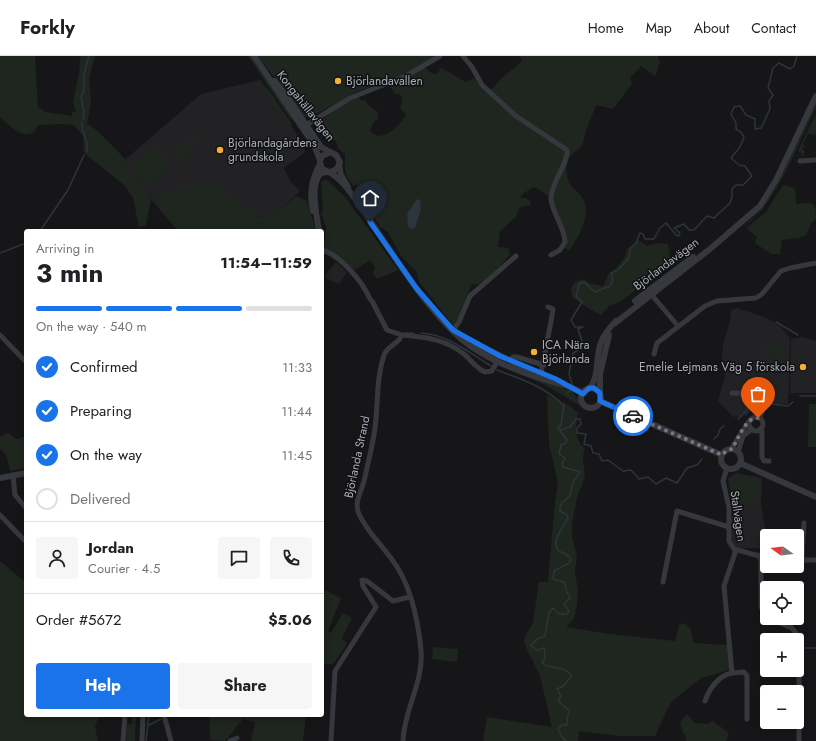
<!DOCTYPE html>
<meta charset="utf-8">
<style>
:root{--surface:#fff;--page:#f6f6f6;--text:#202124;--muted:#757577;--line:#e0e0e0;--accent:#1a73e8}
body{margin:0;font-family:Jost,sans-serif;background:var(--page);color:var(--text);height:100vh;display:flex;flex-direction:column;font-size:15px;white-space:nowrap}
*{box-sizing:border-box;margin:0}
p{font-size:13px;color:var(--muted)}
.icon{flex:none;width:22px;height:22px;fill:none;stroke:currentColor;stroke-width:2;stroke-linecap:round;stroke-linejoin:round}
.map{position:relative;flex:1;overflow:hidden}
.panel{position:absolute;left:24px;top:173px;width:300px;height:488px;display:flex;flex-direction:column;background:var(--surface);border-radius:4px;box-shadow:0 2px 10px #0003}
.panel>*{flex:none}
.needle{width:26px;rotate:284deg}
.controls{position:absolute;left:760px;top:473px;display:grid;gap:8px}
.controls a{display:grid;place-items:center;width:44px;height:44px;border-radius:4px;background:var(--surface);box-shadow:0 2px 10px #0003;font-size:20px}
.pin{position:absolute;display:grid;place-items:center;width:34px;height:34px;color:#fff;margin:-41px -17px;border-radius:50% 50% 50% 0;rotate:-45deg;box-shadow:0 0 4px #0007}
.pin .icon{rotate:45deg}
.courier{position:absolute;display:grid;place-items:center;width:40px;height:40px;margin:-20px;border:3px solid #1a73e8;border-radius:50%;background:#fff;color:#222;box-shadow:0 1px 5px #0007}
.summary em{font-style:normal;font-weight:700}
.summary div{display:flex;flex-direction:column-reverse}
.summary{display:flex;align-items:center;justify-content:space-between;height:68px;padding:0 12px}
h1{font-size:26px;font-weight:700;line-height:30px}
.bar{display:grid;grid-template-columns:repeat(4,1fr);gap:6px 4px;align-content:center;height:48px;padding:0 12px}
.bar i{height:5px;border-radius:3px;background:var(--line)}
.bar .selected{background:var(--accent)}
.bar p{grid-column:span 4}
.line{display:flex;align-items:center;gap:10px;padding:0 12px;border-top:1px solid var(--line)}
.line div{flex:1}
.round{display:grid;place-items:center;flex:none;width:42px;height:42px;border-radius:4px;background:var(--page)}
ol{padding:0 12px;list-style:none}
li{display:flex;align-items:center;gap:12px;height:44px}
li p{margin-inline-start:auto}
li .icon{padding:4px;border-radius:50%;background:var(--accent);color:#fff;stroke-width:4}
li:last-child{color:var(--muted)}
li i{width:22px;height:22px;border:2px solid var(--line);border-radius:50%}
.primary-button{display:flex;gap:8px;margin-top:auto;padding:8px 12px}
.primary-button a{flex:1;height:46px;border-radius:4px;background:var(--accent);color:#fff;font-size:16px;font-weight:700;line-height:46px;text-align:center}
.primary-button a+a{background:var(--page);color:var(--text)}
header{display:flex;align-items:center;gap:24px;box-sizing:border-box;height:56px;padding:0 20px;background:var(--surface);border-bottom:1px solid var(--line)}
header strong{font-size:19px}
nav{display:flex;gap:22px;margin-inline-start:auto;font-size:14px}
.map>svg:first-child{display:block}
.built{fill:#222225}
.green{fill:#1e261f}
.water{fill:#2c353c}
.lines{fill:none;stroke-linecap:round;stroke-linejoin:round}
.stream{stroke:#2c353c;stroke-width:1.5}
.minor{stroke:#37383d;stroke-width:5}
.tertiary{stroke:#37383d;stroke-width:6}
.done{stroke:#757880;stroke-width:4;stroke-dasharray:0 7.2}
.route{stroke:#1a73e8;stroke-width:5}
.poi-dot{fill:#f2b134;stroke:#111113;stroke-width:1.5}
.labels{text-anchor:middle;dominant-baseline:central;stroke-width:3;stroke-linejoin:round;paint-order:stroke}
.poi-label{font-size:12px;fill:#a8adb8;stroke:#111113;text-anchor:start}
.street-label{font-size:12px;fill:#a8adb8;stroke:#111113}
</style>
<header>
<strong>Forkly</strong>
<nav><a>Home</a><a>Map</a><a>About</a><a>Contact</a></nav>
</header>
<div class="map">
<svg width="816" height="685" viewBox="0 0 816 685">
<rect width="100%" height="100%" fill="#161618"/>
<g class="built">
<polygon points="260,24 303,87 305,96 284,112 291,126 300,135 278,156 259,162 200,128 151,143 120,108 201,38"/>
<polygon points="336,206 347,216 339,228 327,223 325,219"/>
<polygon points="737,252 767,262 781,271 790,282 789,330 788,348 758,347 747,359 733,361 718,345 725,321 722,302 723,288 731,262 730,255"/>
<polygon points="803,281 816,285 816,337 790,337 791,283"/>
<polygon points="737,417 762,422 761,447 765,472 764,492 740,492 735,490 732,485 732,458 728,422"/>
</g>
<g class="green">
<path d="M0,0H35L38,51L45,56L72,60V57L76,55L73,46L79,17L80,2L81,0H95L89,23L91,46L87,68L98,75L125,103L121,108L151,143C164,139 197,126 208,127C218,127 248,155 259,162L278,156L296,140L307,145C309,156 314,164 316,175H178L151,143L146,169L139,171L133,142L124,129L84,97L83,80L74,69L63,68L39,69C37,71 35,75 32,77C22,83 7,68 0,61Z"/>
<polygon points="248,0 251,0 296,67 289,61"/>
<polygon points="258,0 436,0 406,18 356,36 309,62 305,61 300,55"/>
<path d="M519,0H658L660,6L655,20L641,10L630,22L632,28L613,53L596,49C593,58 589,66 586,75C584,80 584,86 582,90C576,97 568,98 567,108C564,133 578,131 584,145C591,161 578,181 570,194L563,192L567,184L549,140L534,131L524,137L520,142H526L530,146L531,149L520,151L516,161L500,175L498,191L508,192L510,198C501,210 491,220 478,229L472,228C466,239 461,262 453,269L420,227L416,215L401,200L388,176L380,171L359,135L361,131L358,129H353L347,121L345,114V98L338,92L336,85C326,81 319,79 320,66L337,52L358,40L361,45L365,44L368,49L378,56V63L373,67L370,75L377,80C389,80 400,69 406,59L400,52L403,42L399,38H395L389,29L410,21L425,11L431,17L437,18L441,12L466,26L474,22L483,34L488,36C494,32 497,27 502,22C509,15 517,12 522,4Z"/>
<polygon points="265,29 292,68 290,70 269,41 262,35 262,32 266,32"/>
<path d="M816,44V52C794,94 780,144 741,173L759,155L775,132Z"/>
<polygon points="816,58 816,79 808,78 803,89 807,91 803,91 802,93 805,95 803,100 801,100 802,97 798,95"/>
<path d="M198,83L203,85V86H197L182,104L181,99L177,98L176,103L181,102L182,105L179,109L176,107C171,92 185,84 198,83Z"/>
<polygon points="154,89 170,106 147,129 130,112"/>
<polygon points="326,123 346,142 398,214 377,223 373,217 375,211 370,204 353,215 324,192 326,171 321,156 323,155 321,126"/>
<path d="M783,129L795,132L796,148C813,146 816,145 816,163L812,166L806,179L799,182L782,184L780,198H771L755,187L757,181L746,172L766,156Z"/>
<path d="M638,184L647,190L656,187L668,188L671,208L620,246L609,250L601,259C596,257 575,244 572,241L571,232L576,225L584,223L591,228L603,230L608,219L617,211L625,201L627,193Z"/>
<polygon points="777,284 781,287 769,298 771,313 768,321 765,320 766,288 776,289"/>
<circle cx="781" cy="300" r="7"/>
<polygon points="501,309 572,335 587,354 545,329"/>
<path d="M547,339L570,350L578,357C575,372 574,382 585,393L583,400L585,421L577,442L572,468V480L577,501L575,514L578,536L577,548L574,563L566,571L610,578L675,585L679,569L684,567C692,571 692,579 693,587L729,589V614L701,622L671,646L655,680H619L579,675L578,685H483L487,661L552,671L540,620L524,587L525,581L533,567L539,526H548L555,445L558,428L549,388Z"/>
<polygon points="809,348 816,348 816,391 808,391"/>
<polygon points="8,377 17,383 26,380 26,412 10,415 6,398 0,393 0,381"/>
<polygon points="738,420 761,423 758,446 733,445 730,426"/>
<polygon points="0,505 26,527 26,659 100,659 95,671 98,685 0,685"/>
<polygon points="322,533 341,542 328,575 331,577 343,557 352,562 342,582 347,588 333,608 322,608"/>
<polygon points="433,591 458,593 457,606 432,603"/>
<polygon points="687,658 695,667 707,668 713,665 729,677 726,685 686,685 686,680 683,677 680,666"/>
<polygon points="132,659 136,659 135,685 126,685 127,669 132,668"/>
<polygon points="209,659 306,659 303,685 251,685 255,666 243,663 225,685 210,684"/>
</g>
<polygon class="water" points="417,143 420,144 421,153 415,172 411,173 408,171 407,158"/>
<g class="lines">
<g class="stream">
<polyline points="83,63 84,56 81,40 84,35 84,18 89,0"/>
<path d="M82,66C80,75 89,84 87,95"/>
<polyline points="40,175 68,134 84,99"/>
<polyline points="0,197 26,187"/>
<polyline points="776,266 798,279"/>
<polyline points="405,277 414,277"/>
<path d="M421,277C449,279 468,296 491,310"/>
<path d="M497,314C521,323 546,331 564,350"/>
<polyline points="572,328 569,318 573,297 584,291 578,273 583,271 575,271 571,264 582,246 576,240 579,228 584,226 595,236 610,230 613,224 611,217 618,214 629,202 630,193 636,187 640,177 643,178 645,183 654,183 660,172 666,167 677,180 680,179 679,176 674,172 684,168 689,174 694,174 707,160 714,162 730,147 732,141 732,133 736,129 743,129 752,120 745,110 739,109 731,102 740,91 744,81 741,76 736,73 736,67 731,58 734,51 740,50 746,59 755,63 755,73 761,72 770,53 769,45 773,39 768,32 773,12 779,7 790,13 794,10 797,0"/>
<polyline points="567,337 570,335"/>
<polyline points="800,340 816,340"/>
<path d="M564,348L561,369L558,372L567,384L566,387L561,389L559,398L565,402L562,408L563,411L580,416L573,426L570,439C565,446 559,445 560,455L567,459L568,462C564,470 551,485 558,494C562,498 568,497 571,503L569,507L554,515L553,523L564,526L566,532"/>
<polyline points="772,348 788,350 793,346"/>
<polyline points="738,363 752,349 756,349"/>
<polyline points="560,374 570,371 576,363 580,363 581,368 577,372 577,377 586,378 584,388 591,390 593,397 599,398 602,405 608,404 623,415 631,414 639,423 648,421 656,428 666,422 677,427 687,412 697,409 702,403"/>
<polyline points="714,383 718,379 720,373 724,370"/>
<polyline points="805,592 816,592"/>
<polyline points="545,609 542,606 545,602 544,592 537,594 531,590 537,583 545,580 549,557 553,552 559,558 567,558 569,555 564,548 570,542 566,534"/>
<polyline points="547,610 563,613 571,618 571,621 563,630 557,633 561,640 558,645 570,655 567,661 567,669 562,669 558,673 562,681 566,685"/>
<polyline points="149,669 161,663"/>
<polyline points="146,685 149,659"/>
</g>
<g class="minor">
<path d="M463,0L472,11L482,29L516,60L567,94C569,105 552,126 551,141C550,154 565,171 565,186L560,194L551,199"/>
<polyline points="303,71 350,42 406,20 440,0"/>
<polyline points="800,105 816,104"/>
<path d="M322,194C340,199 363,226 370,243"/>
<polyline points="651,238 678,270"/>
<polyline points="372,245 387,274 402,279"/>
<polyline points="453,274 459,266 470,240 516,200"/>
<polyline points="0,279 26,306"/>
<polyline points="654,298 657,287 705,250 717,245 756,242 762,238 781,215 790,212 816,207"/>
<polyline points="511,305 513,301 517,301 544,309"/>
<polyline points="541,317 552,260 553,253 548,251"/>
<path d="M732,337L760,338C765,346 764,355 759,362"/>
<circle cx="756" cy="368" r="7"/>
<polyline points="760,373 762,376 762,401 764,405 769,405"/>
<polyline points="731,393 749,365"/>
<polyline points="738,396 743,380 752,373"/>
<polyline points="727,412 723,425 729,452 729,485 734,493 759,500 761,505 761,551 767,561"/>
<polyline points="13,419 15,439 26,452"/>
<polyline points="0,459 26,486"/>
<polyline points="736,494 724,530 732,617 744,616 747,620 747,663"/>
<polyline points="758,499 767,500"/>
<polyline points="797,504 816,504"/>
<polyline points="802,504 804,467"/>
<polyline points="663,526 677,455 729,471"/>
<polyline points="768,562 792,572 799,581 799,685"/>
<path d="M705,645C709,633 719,619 732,617"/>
<polyline points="164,659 171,685"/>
<polyline points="123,685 125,659"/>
<polyline points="142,685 143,659"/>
<polyline points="230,685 237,682"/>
<polyline points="331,685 335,615 376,551 363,530 362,524 367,525 393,545 410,541"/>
<path d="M403,685C404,653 424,626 421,594C418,564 411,529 393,505C382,489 367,476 359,458C353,445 363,434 365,421C369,402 375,381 376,362C378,340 377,320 384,299C388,289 399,288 402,279C425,281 445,283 464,298C471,304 476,312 485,316L492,315L498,304"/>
</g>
<g class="tertiary">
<polyline points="254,0 314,89 320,104"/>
<polyline points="274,25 288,42 321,91 330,96"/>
<polyline points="339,109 341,119 348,131"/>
<path d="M330,116L337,113L340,106L336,99L330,96L322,100L320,105L321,111C324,115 327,115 331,117C338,122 346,130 350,136C386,184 414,239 458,280C484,304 531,321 565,329"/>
<path d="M313,155C309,138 311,124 320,108"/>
<path d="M319,175C317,160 309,129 321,117L328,116"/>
<polyline points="635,245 693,201"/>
<polyline points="614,268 710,193 760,150 776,124 816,40"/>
<path d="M475,287C510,306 547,320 583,337"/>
<circle cx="591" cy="342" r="10"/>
<path d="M589,333C599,322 596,303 600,289C603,279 609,272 616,265"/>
<polyline points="600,337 600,318 609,279"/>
<polyline points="600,345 722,399"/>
<circle cx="731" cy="403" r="10"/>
<polyline points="740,407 816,441"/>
<polyline points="0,422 26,417"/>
</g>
</g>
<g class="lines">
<path class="done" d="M633,360L722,399L726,395L732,393C738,384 745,361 758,362"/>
<polyline class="route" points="370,166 417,233 453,274 500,300 556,323 583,338 589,332 594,332 600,337 600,345 633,360"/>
</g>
<g class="poi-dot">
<circle cx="338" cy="25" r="4"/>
<circle cx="220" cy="94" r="4"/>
<circle cx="534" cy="296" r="4"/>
<circle cx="803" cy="311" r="4"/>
</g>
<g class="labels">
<g class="poi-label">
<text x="346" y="25">Björlandavallen</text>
<text x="228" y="87">Björlandagårdens<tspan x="228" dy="14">grundskola</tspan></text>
<text x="542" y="289">ICA Nära<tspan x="542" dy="14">Björlanda</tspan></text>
<text x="795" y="311" text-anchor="end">Emelie Lejmans Väg 5 förskola</text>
</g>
<g class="street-label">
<text transform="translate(306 50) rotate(52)">Kongahällavägen</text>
<text transform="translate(666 208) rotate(-37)">Björlandavägen</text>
<text transform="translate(357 401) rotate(-78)">Björlanda Strand</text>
<text transform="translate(738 460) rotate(82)">Stallvägen</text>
</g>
</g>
</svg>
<div class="controls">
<a><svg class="needle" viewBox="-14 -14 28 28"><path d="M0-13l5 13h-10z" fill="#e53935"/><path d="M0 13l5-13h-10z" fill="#757577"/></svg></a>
<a><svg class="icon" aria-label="locate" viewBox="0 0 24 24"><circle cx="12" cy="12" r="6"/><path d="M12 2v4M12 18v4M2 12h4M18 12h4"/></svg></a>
<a>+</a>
<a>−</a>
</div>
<div class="pin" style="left:758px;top:362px;background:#ea580c"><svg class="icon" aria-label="bag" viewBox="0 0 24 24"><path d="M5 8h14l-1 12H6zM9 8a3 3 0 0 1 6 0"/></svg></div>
<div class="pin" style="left:370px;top:166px;background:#1f2937"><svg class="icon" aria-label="home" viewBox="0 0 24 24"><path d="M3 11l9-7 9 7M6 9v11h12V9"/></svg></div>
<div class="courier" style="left:633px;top:360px"><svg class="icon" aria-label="car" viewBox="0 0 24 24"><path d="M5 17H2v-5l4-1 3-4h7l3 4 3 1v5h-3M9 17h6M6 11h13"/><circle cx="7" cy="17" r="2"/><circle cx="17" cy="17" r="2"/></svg></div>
<section class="panel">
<div class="summary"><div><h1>3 min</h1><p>Arriving in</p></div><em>11:54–11:59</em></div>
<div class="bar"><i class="selected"></i><i class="selected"></i><i class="selected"></i><i></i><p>On the way · 540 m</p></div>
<ol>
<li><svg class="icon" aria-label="check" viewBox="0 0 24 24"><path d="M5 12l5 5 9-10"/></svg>Confirmed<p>11:33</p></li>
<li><svg class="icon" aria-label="check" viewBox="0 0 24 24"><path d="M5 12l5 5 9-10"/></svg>Preparing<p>11:44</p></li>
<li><svg class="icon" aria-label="check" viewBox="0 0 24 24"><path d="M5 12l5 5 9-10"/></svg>On the way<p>11:45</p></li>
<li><i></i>Delivered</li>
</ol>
<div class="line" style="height:72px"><a class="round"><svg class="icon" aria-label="person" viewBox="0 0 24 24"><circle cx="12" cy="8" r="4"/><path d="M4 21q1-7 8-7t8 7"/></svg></a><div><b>Jordan</b><p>Courier · 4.5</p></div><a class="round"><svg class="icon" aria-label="chat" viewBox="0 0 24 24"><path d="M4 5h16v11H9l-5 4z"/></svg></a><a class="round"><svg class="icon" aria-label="phone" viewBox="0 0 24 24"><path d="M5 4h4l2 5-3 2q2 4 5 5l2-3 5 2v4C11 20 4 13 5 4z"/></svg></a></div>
<div class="line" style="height:52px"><div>Order #5672</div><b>$5.06</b></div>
<div class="primary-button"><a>Help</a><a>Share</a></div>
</section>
</div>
